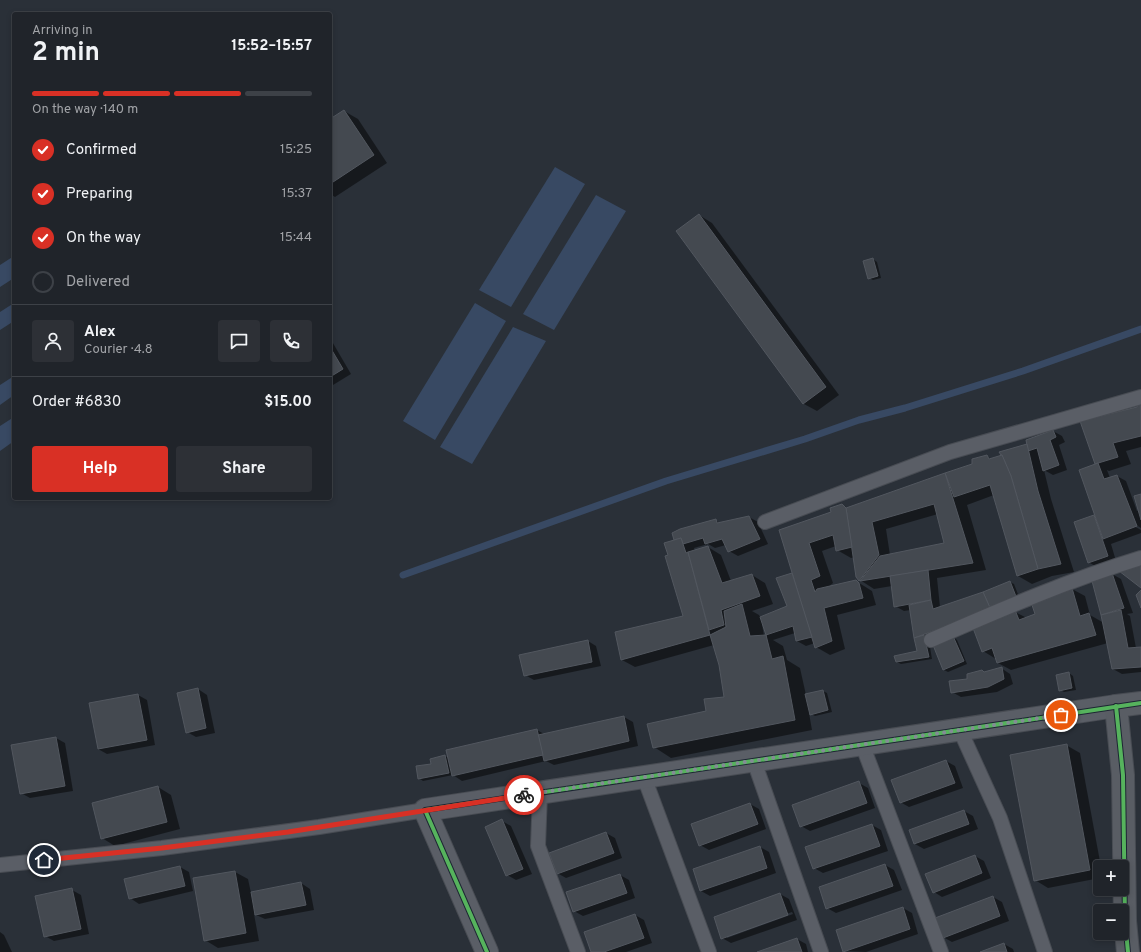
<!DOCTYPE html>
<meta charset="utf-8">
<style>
:root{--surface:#20242a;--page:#2d3036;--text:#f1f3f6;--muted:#a2a4a8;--line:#3d4147;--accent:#d93025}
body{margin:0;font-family:Overpass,sans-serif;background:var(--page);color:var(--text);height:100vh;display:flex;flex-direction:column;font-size:15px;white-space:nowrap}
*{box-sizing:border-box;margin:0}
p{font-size:13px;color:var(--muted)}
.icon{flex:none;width:22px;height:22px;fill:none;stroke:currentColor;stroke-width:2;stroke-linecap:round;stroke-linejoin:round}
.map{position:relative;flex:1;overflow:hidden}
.side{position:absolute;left:12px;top:12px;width:320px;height:488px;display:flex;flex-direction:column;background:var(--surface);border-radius:4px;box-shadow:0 2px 6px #0003,0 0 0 1px var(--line)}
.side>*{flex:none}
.tools{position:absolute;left:1093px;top:860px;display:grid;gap:8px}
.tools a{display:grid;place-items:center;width:36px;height:36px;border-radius:4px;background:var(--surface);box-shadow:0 2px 6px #0003,0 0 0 1px var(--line);font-size:20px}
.pin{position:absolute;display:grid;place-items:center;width:34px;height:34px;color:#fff;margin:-17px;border:2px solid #fff;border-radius:50%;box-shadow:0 1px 4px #0007}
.courier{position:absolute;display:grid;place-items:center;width:40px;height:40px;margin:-20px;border:3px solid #d93025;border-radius:50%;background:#fff;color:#222;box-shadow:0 1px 5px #0007}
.head em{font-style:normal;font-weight:700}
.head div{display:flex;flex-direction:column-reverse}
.head{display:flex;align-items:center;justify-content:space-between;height:68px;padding:0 20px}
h1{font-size:26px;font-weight:700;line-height:30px}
.bar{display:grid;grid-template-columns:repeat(4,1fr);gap:6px 4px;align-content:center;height:48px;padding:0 20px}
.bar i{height:5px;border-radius:3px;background:var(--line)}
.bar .selected{background:var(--accent)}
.bar p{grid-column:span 4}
.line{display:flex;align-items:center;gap:10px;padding:0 20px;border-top:1px solid var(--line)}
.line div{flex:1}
.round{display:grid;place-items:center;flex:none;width:42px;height:42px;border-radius:4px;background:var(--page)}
ol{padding:0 20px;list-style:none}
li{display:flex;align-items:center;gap:12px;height:44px}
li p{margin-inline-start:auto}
li .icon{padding:4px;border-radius:50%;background:var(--accent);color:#fff;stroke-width:4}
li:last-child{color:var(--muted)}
li i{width:22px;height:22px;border:2px solid var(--line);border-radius:50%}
.button{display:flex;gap:8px;margin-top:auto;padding:8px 20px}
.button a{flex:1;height:46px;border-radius:4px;background:var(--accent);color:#fff;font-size:16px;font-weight:700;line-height:46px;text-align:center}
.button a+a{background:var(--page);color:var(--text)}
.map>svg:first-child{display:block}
.water{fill:#384963}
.shadow{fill:#0007;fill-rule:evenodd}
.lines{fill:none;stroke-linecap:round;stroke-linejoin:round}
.stream{stroke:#384963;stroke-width:7}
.building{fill:#444950;stroke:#52575f}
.lane-casing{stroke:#484c53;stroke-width:16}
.street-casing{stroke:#484c53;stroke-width:24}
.secondary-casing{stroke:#484c53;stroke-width:24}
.lane{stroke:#5a5e66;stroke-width:14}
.street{stroke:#5a5e66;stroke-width:22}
.secondary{stroke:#595d64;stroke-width:22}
.cycleway-casing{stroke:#1d2633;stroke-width:6}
.cycleway{stroke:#56b35d;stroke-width:4}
.done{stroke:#848b96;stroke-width:4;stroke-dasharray:0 7.2}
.route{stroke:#d93025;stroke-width:5}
</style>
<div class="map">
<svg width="1141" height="952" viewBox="0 0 1141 952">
<rect width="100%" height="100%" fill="#2a3038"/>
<g class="water">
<polygon points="555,167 585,184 511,307 479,290"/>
<polygon points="596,195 626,211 554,330 523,314"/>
<polygon points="14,256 14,278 0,287 0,265"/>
<polygon points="14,303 14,321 0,330 0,312"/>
<polygon points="475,303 506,321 435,440 403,421"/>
<polygon points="513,327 546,341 472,464 440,447"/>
<polygon points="14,376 14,395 0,405 0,385"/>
<polygon points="14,417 14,441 0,451 0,426"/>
</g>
<g class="shadow">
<polygon points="344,111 358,119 387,163 335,197 330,194 330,120"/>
<polygon points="699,215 712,223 839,395 817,411 804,404 677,231"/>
<polygon points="873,259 877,262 881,278 873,280 869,278"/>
<polygon points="330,338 351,374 333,385 330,383"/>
<polygon points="1141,404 1141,447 1126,451 1131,464 1109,471 1107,470 1110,478 1117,476 1126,481 1137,511 1139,510 1141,495 1141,528 1133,523 1132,525 1141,530 1141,533 1111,544 1116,561 1097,567 1088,562 1075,522 1095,515 1096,465 1081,422 1138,407"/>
<path d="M1053,431L1062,436L1065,442L1059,445L1067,470L1053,475L1044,470L1051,499L1074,572L1052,576L1032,584L1018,576L994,495L967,505L986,570L937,578L940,607L983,593L1010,582L1014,584L1021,602L929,641L932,659L901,664L897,662L919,652L911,610L904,611L895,606L892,586L874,589L860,580L857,576L855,557L851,558L837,550L836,546L822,551L833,583L827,588L856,581L872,591L876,605L837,615L845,649L830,655L816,647L815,643L806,646L797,641L795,633L773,640L783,646L787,660L800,668L806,695L823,691L827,693L832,712L815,716L809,713L812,730L671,758L654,747L725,698L720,665L714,645L635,667L622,660L684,617L670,555L675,541L673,534L716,521L721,523L749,517L758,522L768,544L738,556L729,551L726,545L715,548L708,544L694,548L695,551L708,547L721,555L731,581L752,575L765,583L773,604L752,611L759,615L760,617L788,607L792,574L794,575L780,531L833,512L842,505L848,508L973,464L987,456L991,459L1002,456L1001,453L1027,445ZM938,514L945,544L890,555L886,529ZM762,624H763L767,636H764Z"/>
<polygon points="1112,574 1121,579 1133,613 1127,614 1130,616 1136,648 1141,648 1141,672 1122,674 1113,669 1108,643 1011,670 998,663 996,659 983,651 1015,612 1027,618 1036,615 1072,589 1085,596 1090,615 1104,623 1102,614"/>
<polygon points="953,637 957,640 967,664 948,672 944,670"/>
<polygon points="588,641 596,646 601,666 534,680 525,675"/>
<polygon points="1001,668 1010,674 1013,684 997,692 961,697 952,692 967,680"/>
<polygon points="1069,673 1073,676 1076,690 1064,692 1060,690"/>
<polygon points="198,689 207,695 215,733 196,737 187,732"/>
<polygon points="138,695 147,700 155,745 107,754 98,749"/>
<polygon points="624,717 633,722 638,746 554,765 546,761 462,781 453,775 423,781 419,778 432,764 445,756 449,758 537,730 544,734"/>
<polygon points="56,738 65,743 73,791 30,798 21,793"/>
<polygon points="1066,745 1080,753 1101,867 1100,878 1048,888 1035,880"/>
<polygon points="946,761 955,766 963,788 909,807 900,802"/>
<polygon points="859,783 868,788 875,808 810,831 801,826"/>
<polygon points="158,787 171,795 180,829 115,846 102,838"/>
<polygon points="750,804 759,809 766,829 709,850 700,845"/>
<polygon points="964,811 973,816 978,829 924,849 915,844 910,830"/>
<polygon points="502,821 511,826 532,874 516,880 507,875"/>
<polygon points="872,825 881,830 888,851 823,873 814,868"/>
<polygon points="606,833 615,838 622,858 566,878 557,873"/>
<polygon points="760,847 769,852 776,873 710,896 701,891 694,870"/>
<polygon points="975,856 984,861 991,878 942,897 934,892"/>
<polygon points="885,865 894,870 902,890 836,913 827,908"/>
<polygon points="180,867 189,872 193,891 139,904 130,898"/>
<polygon points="235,872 248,879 251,893 301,883 310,889 314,910 265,919 254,914 259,941 218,948 205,940"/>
<polygon points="620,875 629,880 635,898 583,916 574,911"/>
<polygon points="72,890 81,895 89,934 54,941 45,936"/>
<path d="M780,894L789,899L797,920L731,943L722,938ZM792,912L793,914L727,938V935Z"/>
<polygon points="993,897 1002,902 1009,921 952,942 943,937"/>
<polygon points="903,908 912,913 918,934 866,952 844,951"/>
<polygon points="635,915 644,920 652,943 626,952 592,952"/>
<polygon points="0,932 4,935 12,952 0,952"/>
<polygon points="797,939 806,944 808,952 760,952"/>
<polygon points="1004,944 1013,949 1014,952 983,952"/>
</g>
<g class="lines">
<polyline class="stream" points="403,575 666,481 805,439 859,420 905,408 1023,371 1141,329"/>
</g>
<g class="building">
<polygon points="344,110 374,155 330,184 330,119"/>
<polygon points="699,214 826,387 803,404 676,231"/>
<polygon points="873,258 878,276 868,279 863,261"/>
<polygon points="330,347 343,369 330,377"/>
<polygon points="1141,403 1141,436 1113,443 1118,457 1095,464 1080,421 1137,407 1137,404"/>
<polygon points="1053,430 1056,437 1050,440 1059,465 1043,471 1037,448 1028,451 1026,440"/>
<polygon points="1027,444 1038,491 1061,564 1038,569 1011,476 1002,455 1001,455 999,452"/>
<polygon points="987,455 989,459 1002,455 1011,476 1038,569 1017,576 990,485 954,497 945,473 972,464 972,459"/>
<polygon points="1098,463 1104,479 1117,475 1137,526 1103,539 1079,470"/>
<polygon points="945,473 973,563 860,581 880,556 944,543 934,504 872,522 879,555 859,581 856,577 846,508"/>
<polygon points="1141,494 1141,520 1134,496"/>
<polygon points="842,504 846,508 852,547 836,551 833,535 809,543 820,576 811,580 815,592 817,589 856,580 859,583 863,598 824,608 832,641 815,648 779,530 831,512 830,508"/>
<polygon points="1094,515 1108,556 1088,563 1074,522"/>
<polygon points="749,516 760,539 728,552 722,539 705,544 703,538 683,544 681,538 674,540 672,533 680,529 716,519 717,523"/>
<polygon points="681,538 686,553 688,552 710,635 621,660 615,632 683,616 665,556 668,555 664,543"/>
<polygon points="708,546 722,583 752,574 760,596 721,610 724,625 709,630 688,552"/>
<polygon points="1141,564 1141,588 1119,571"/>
<polygon points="928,570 931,600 894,607 890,576"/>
<polygon points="792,573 812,637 796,641 793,626 766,635 760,617 787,606 776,578"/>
<polygon points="1112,573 1124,608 1101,615 1092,581"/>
<polygon points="1010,581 1017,599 991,610 983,592"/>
<polygon points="1072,588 1080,616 1089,613 1096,635 997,663 992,648 982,652 973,628 1015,610 1019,620 1035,614 1031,602"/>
<polygon points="1141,590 1141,608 1136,595"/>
<polygon points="983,592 991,610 914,638 909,605 931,600 933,609"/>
<polygon points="742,604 750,636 766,635 772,659 783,656 795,720 653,748 647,724 706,711 704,699 724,697 719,665 710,635 726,627 724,611"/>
<polygon points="1121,610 1128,648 1141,647 1141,667 1112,669 1101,615"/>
<polygon points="924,635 929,657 896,662 894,656 917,651 914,638"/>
<polygon points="953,636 964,661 943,670 933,645"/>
<polygon points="588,640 592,662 524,676 519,655"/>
<polygon points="1002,667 1004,679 988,687 951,693 949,681 967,679 967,674 982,670 984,672"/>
<polygon points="1069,672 1072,688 1059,691 1056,675"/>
<polygon points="198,688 206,728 186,733 177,693"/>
<polygon points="823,690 828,710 810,715 805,694"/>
<polygon points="138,694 147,740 98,749 89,703"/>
<polygon points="624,716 629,741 544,761 538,735"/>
<polygon points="537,729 543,755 452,776 446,750"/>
<polygon points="56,737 65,786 20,794 11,745"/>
<polygon points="1067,744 1090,870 1034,881 1010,755"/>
<polygon points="445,755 449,773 418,779 416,766 431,764 430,759"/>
<polygon points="946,760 955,783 900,803 891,780"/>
<polygon points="859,781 867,803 800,827 792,805"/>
<polygon points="158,786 167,822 101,839 92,803"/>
<polygon points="750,803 758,824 699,846 691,824"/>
<polygon points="964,810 969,824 914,844 909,830"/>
<polygon points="502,819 523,869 506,876 485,827"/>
<polygon points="872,824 880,846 813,869 805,847"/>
<polygon points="606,832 614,853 557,874 549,853"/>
<polygon points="760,846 767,868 700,891 693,869"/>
<polygon points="975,855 982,873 933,893 925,874"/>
<polygon points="885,864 893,886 826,909 819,887"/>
<polygon points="180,866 185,886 129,899 124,879"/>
<polygon points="235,871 246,933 204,941 193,878"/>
<polygon points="620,874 627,893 573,912 566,892"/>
<polygon points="301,882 306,905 255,915 251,892"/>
<polygon points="72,888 81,929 44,937 35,896"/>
<polygon points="780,893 788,915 721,939 714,917"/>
<polygon points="993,896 1000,916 943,938 935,918"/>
<polygon points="903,907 910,929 843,952 836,930"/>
<polygon points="635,914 644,938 604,952 591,952 584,932"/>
<polygon points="797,938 802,952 757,952"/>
<polygon points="1004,943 1007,952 980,952"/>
</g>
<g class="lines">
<defs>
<g id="lane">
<polyline points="765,522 950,452 1141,397"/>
<path d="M931,640C1000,610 1069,580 1141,558"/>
<polyline points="960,730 1000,818 1045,952"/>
<polyline points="862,744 941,952"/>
<polyline points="754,761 821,952"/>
<polyline points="644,777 709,952"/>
<polyline points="540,793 538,846 578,952"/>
<polyline points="0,865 162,848 319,827 425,810"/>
</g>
<polyline id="street" points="487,952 425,810 1116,706"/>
<polyline id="secondary" points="1128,952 1125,921 1123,775 1116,706 1141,703"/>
</defs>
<use href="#lane" class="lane-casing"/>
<use href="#street" class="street-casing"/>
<use href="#secondary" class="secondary-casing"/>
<use href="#lane" class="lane"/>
<use href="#street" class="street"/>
<use href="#secondary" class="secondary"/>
<defs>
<g id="cycleway">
<polyline points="1116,706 1123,775 1125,921 1128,952"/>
<polyline points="487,952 425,810 1141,703"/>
</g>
</defs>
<use href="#cycleway" class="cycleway-casing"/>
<use href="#cycleway" class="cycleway"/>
</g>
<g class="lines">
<polyline class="done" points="524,795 1061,715"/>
<polyline class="route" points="44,860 162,848 288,832 524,795"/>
</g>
</svg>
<div class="tools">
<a>+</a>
<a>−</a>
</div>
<div class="pin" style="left:1061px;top:715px;background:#ea580c"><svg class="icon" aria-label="bag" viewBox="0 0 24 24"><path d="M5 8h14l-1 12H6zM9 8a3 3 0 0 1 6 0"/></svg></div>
<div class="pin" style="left:44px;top:860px;background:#1f2937"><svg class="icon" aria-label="home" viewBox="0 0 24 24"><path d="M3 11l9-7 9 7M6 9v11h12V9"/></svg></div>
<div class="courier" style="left:524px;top:795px"><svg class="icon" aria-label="bike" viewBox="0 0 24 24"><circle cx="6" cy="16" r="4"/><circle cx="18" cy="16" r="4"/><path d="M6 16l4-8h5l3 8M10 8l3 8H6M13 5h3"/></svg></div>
<section class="side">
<div class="head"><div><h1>2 min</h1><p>Arriving in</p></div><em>15:52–15:57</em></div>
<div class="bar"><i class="selected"></i><i class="selected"></i><i class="selected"></i><i></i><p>On the way · 140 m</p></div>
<ol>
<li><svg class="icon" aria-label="check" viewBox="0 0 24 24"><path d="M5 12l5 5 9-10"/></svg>Confirmed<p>15:25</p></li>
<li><svg class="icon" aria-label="check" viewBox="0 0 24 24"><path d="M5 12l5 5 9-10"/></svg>Preparing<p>15:37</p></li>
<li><svg class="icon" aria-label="check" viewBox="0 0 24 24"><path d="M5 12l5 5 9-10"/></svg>On the way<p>15:44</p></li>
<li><i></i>Delivered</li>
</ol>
<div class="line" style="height:72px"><a class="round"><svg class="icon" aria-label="person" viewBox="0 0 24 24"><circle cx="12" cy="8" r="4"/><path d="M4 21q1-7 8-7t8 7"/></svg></a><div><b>Alex</b><p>Courier · 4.8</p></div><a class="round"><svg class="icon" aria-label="chat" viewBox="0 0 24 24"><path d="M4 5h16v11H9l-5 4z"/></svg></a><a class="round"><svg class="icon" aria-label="phone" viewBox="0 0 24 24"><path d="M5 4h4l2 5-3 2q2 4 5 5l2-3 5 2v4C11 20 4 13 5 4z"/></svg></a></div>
<div class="line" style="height:52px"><div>Order #6830</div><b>$15.00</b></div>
<div class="button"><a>Help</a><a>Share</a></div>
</section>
</div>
